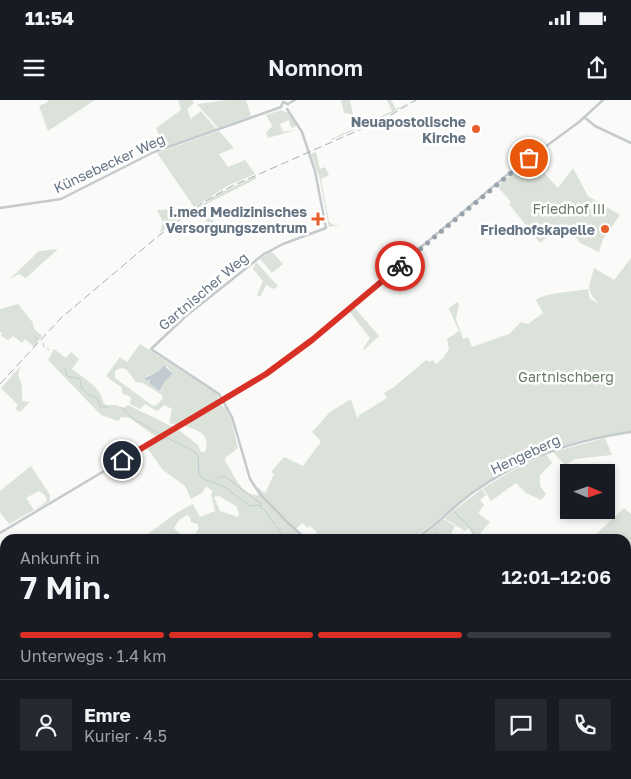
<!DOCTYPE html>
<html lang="de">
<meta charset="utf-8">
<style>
:root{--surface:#171b24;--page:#242831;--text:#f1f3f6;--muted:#9ea1a6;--line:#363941;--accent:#d93025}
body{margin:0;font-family:"Golos Text",sans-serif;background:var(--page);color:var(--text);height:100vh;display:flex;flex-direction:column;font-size:19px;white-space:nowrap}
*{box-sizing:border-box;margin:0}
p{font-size:16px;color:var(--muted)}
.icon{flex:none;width:28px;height:28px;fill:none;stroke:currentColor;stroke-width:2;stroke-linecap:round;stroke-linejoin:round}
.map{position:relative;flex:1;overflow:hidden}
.sheet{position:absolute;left:0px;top:434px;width:631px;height:246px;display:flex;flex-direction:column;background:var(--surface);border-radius:15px 15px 0 0;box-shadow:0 2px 8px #0003}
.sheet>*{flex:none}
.needle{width:32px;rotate:92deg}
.buttons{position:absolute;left:560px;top:364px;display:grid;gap:10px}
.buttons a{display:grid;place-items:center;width:55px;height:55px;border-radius:0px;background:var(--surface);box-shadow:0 2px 8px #0003;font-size:25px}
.pin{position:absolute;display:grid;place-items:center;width:42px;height:42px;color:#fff;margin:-21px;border:2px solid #fff;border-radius:50%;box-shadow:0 1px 5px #0007}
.courier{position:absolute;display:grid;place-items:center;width:50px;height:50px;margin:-25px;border:4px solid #d93025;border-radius:50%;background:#fff;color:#222;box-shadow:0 1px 6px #0007}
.summary em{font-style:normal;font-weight:600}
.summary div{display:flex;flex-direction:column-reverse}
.summary{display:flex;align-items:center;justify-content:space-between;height:85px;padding:0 20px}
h1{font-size:32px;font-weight:600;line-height:38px}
.bar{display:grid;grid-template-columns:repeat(4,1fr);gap:8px 5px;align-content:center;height:60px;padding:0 20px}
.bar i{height:6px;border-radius:4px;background:var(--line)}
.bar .current{background:var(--accent)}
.bar p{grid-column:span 4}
.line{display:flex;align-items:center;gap:12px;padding:0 20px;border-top:1px solid var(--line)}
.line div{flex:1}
.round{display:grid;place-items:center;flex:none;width:52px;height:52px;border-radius:0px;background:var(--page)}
.status{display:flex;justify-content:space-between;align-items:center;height:35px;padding:0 25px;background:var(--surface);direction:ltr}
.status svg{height:14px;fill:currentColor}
header{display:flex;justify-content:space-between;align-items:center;height:65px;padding:0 20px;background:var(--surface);font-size:22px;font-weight:600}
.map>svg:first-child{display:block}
.green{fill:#dbe2d9;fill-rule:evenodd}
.water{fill:#c2cbd1}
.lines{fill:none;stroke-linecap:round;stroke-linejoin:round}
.stream{stroke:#c2cbd1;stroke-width:1}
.minor{stroke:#c5cacd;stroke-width:2.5}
.rail{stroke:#a8aeb4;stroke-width:1;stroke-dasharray:8 4;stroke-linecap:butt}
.done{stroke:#98a3ac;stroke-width:5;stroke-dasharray:0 9}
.route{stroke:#d93025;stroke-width:6}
.poi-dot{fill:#e85e2a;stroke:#fff;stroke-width:2}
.labels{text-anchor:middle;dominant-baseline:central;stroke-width:5;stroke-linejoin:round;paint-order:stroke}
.poi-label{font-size:14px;font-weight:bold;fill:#647483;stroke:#fff;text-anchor:end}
.street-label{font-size:14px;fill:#647483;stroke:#fff}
.park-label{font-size:14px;fill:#667a63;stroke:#fff}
</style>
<div class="status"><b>11:54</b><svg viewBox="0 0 49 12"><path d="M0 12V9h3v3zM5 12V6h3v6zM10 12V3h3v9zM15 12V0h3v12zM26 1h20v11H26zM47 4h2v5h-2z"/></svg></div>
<header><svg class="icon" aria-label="menu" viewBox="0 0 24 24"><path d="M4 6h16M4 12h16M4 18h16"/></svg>Nomnom<svg class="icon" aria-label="share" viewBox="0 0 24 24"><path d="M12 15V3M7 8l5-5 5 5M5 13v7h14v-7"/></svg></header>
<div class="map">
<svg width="631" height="679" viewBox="0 0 631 679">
<rect width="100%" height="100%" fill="#fafaf8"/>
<g class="green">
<polygon points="48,0 95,0 48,31 39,6 48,2"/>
<polygon points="178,0 192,0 194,3 187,9 191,19 201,11 216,29 164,47 156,28 181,10"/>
<polygon points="226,0 246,0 251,16 218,28 197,4"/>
<polygon points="341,0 350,0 353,15 360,26 392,11 387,0 391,0 396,9 414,0 394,12 332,40 331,39 357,27 350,14 344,13"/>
<polygon points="281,10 288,13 297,26 291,28 289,20 280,24 283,32 299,29 268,38 266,33 272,26 266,15"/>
<polygon points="219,31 234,48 219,54 228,67 245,60 255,74 229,85 194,107 157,53"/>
<polygon points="316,52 320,69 325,67 329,75 321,79 329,122 334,125 341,125 329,127 319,76 311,54"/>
<polygon points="531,59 558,88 573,68 588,96 620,115 603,139 599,152 580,143 573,133 557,129 540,143 509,104 511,102 497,86"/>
<polygon points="256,76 256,79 206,104 214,121 209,124 195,109 216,95"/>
<polygon points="191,109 160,133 163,122 157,110"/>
<polygon points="58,149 26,178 19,174 10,179 39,151"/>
<polygon points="271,151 283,164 272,173 260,159"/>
<path d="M631,158V331L581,340L530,358L480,386L413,439H314L317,432L310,426L308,428L302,423L296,429L290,426L304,439H195L200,432L192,439L199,428L197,424L191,422L190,417L187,415L179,420L174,428L186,439H140C158,428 173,413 193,404L200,417L215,411L211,394L213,392L206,386L202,393L191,399L185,386L163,370L147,348L179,330L198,345L201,352H205C211,335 199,330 184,326L220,305L226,308L231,318L238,348L225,358C225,364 226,362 229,367C236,379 243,397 260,395L257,387L265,393L274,374L271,372L284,357L303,366L320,343V340L312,332L330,312L351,299L357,318H359L358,316L387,298L384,293L394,287L426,260L429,262L433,260L436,264L444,257L449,249L447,239L459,231L450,211L448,209L457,202L459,204L456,219L463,239L468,237L472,247L509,234L521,222L528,224L543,213L536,200C547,192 573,192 588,189L590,199L599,204C585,190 589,187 594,168L614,180ZM219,396L236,406L239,413L238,417L220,411L214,397Z"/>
<polygon points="256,162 278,186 274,189 266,185 260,197 257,195 263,181 253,169"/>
<polygon points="18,204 33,223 34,229 42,236 34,247 25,239 22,243 13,236 8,240 1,236 2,233 0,232 0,209"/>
<polygon points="354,207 379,236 364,250 363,249 370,238 349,211"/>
<path d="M140,244L216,293L218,295V301L176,325L169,323L172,309L164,305L157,311L145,304L140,309L130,304L131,297L123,294L121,287L106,276L120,257L127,262ZM163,266H167L173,274L165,281L161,291L150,284L151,280L145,277L160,270ZM120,268L126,269L136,282L143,283L162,295L163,298L157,305L153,306L115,278V271Z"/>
<path d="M54,249L66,258L71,252L79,259L72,269C83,278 101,287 103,302L106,305H116L123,308L128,305L173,327L156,337L130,318L121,317L118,321L101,315L48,260Z"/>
<polygon points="21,266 18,274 22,287 22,301 30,302 20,312 15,309 18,305 1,288"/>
<polygon points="605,338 612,355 575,359 565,365 553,352"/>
<polygon points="546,354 552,363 540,375 540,386 546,394 541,400 526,393 516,383 491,401 483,388 512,371"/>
<polygon points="31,366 50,395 50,401 35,410 47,401 45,395 39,391 26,398 34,410 9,424 0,412 0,391"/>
<polygon points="482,389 486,395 480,400 484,405 478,413 490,422 478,436 481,439 472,439 472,432 468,428 465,431 444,418"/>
<polygon points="624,408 631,414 631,631 626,636 626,439 593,437"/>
<polygon points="442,418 455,426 448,439 418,439"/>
<polygon points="5,540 5,656 0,650 0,545"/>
<polygon points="278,675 569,675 566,679 275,679"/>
</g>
<polygon class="water" points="164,265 173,274 165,281 160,291 150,284 150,280 145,280 145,278 160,270"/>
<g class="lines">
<g class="stream">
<polyline points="35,237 38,239"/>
<polyline points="43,243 44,247"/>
<polyline points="47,248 49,250"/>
<polyline points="65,269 67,276 80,279 82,289 89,295 97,298 101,307 108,307"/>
<polyline points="121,307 136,321 143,324 159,334"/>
<polyline points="163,340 167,338 192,350 198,356 199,374 203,379 223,386 250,406 259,405 261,407"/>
<polyline points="227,378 256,400"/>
<polyline points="215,380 219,377 226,377"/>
<polyline points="257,401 261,403 261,406"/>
<polyline points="261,408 266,411 271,420 276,424"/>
<path d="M454,411C461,422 468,420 473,434"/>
<polyline points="277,427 284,439"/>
<polyline points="429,439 436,433"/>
</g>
<g class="minor">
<polyline points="288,4 295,0"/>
<polyline points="281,7 283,2 288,4"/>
<polyline points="287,9 302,32 315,71 326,128 283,144 264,154 186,216 151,249 219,294 232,317 250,379 260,394 288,423 306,439"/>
<polyline points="584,17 595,26 631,43"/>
<polyline points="0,108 61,99 154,52 281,7"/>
<polyline points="0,433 242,289 286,260 507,75 579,22 603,0"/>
<path d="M415,439C435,426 452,408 472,393C519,359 573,340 631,332"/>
<polyline points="144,679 148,675"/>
</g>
<polyline class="rail" points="0,284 61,218 157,137 202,103 232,86 384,19 416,0"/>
</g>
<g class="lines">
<polyline class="done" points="400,166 529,58"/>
<polyline class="route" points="122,360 266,274 312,240 400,166"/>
</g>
<g class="poi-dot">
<circle cx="476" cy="29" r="5"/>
<path d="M315.5 111.5h5v5h5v5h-5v5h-5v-5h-5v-5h5z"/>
<circle cx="605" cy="129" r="5"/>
</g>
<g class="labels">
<g class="poi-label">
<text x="466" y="21">Neuapostolische<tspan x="466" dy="16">Kirche</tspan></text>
<text x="307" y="111">i.med Medizinisches<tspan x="307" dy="16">Versorgungszentrum</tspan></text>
<text x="595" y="129">Friedhofskapelle</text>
</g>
<g class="street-label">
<text transform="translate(109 63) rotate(-25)">Künsebecker Weg</text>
<text transform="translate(203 191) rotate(-40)">Gartnischer Weg</text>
<text transform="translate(525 354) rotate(-25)">Hengeberg</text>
</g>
<g class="park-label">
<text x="569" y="108">Friedhof III</text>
<text x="566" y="276">Gartnischberg</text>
</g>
</g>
</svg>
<div class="buttons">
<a><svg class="needle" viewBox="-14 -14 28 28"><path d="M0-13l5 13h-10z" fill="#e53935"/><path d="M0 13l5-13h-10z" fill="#9ea1a6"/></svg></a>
</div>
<div class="pin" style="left:529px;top:58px;background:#ea580c"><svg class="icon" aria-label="bag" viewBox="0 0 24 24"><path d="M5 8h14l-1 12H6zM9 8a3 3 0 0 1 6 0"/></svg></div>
<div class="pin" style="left:122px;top:360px;background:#1f2937"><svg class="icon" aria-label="home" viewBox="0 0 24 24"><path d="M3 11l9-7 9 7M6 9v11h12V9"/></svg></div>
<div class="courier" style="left:400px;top:166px"><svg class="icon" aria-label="bike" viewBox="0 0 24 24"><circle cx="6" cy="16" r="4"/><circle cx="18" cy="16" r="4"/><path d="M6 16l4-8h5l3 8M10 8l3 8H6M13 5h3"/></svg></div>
<section class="sheet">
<div class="summary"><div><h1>7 Min.</h1><p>Ankunft in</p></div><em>12:01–12:06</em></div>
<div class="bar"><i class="current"></i><i class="current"></i><i class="current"></i><i></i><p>Unterwegs · 1.4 km</p></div>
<div class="line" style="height:90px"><a class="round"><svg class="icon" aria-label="person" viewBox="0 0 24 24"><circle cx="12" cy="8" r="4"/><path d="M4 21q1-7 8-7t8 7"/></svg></a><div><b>Emre</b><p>Kurier · 4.5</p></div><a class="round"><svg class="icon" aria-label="chat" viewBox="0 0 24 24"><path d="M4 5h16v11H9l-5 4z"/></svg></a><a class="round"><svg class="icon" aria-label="phone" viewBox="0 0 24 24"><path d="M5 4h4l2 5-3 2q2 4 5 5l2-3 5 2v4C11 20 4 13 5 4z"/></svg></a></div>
</section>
</div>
